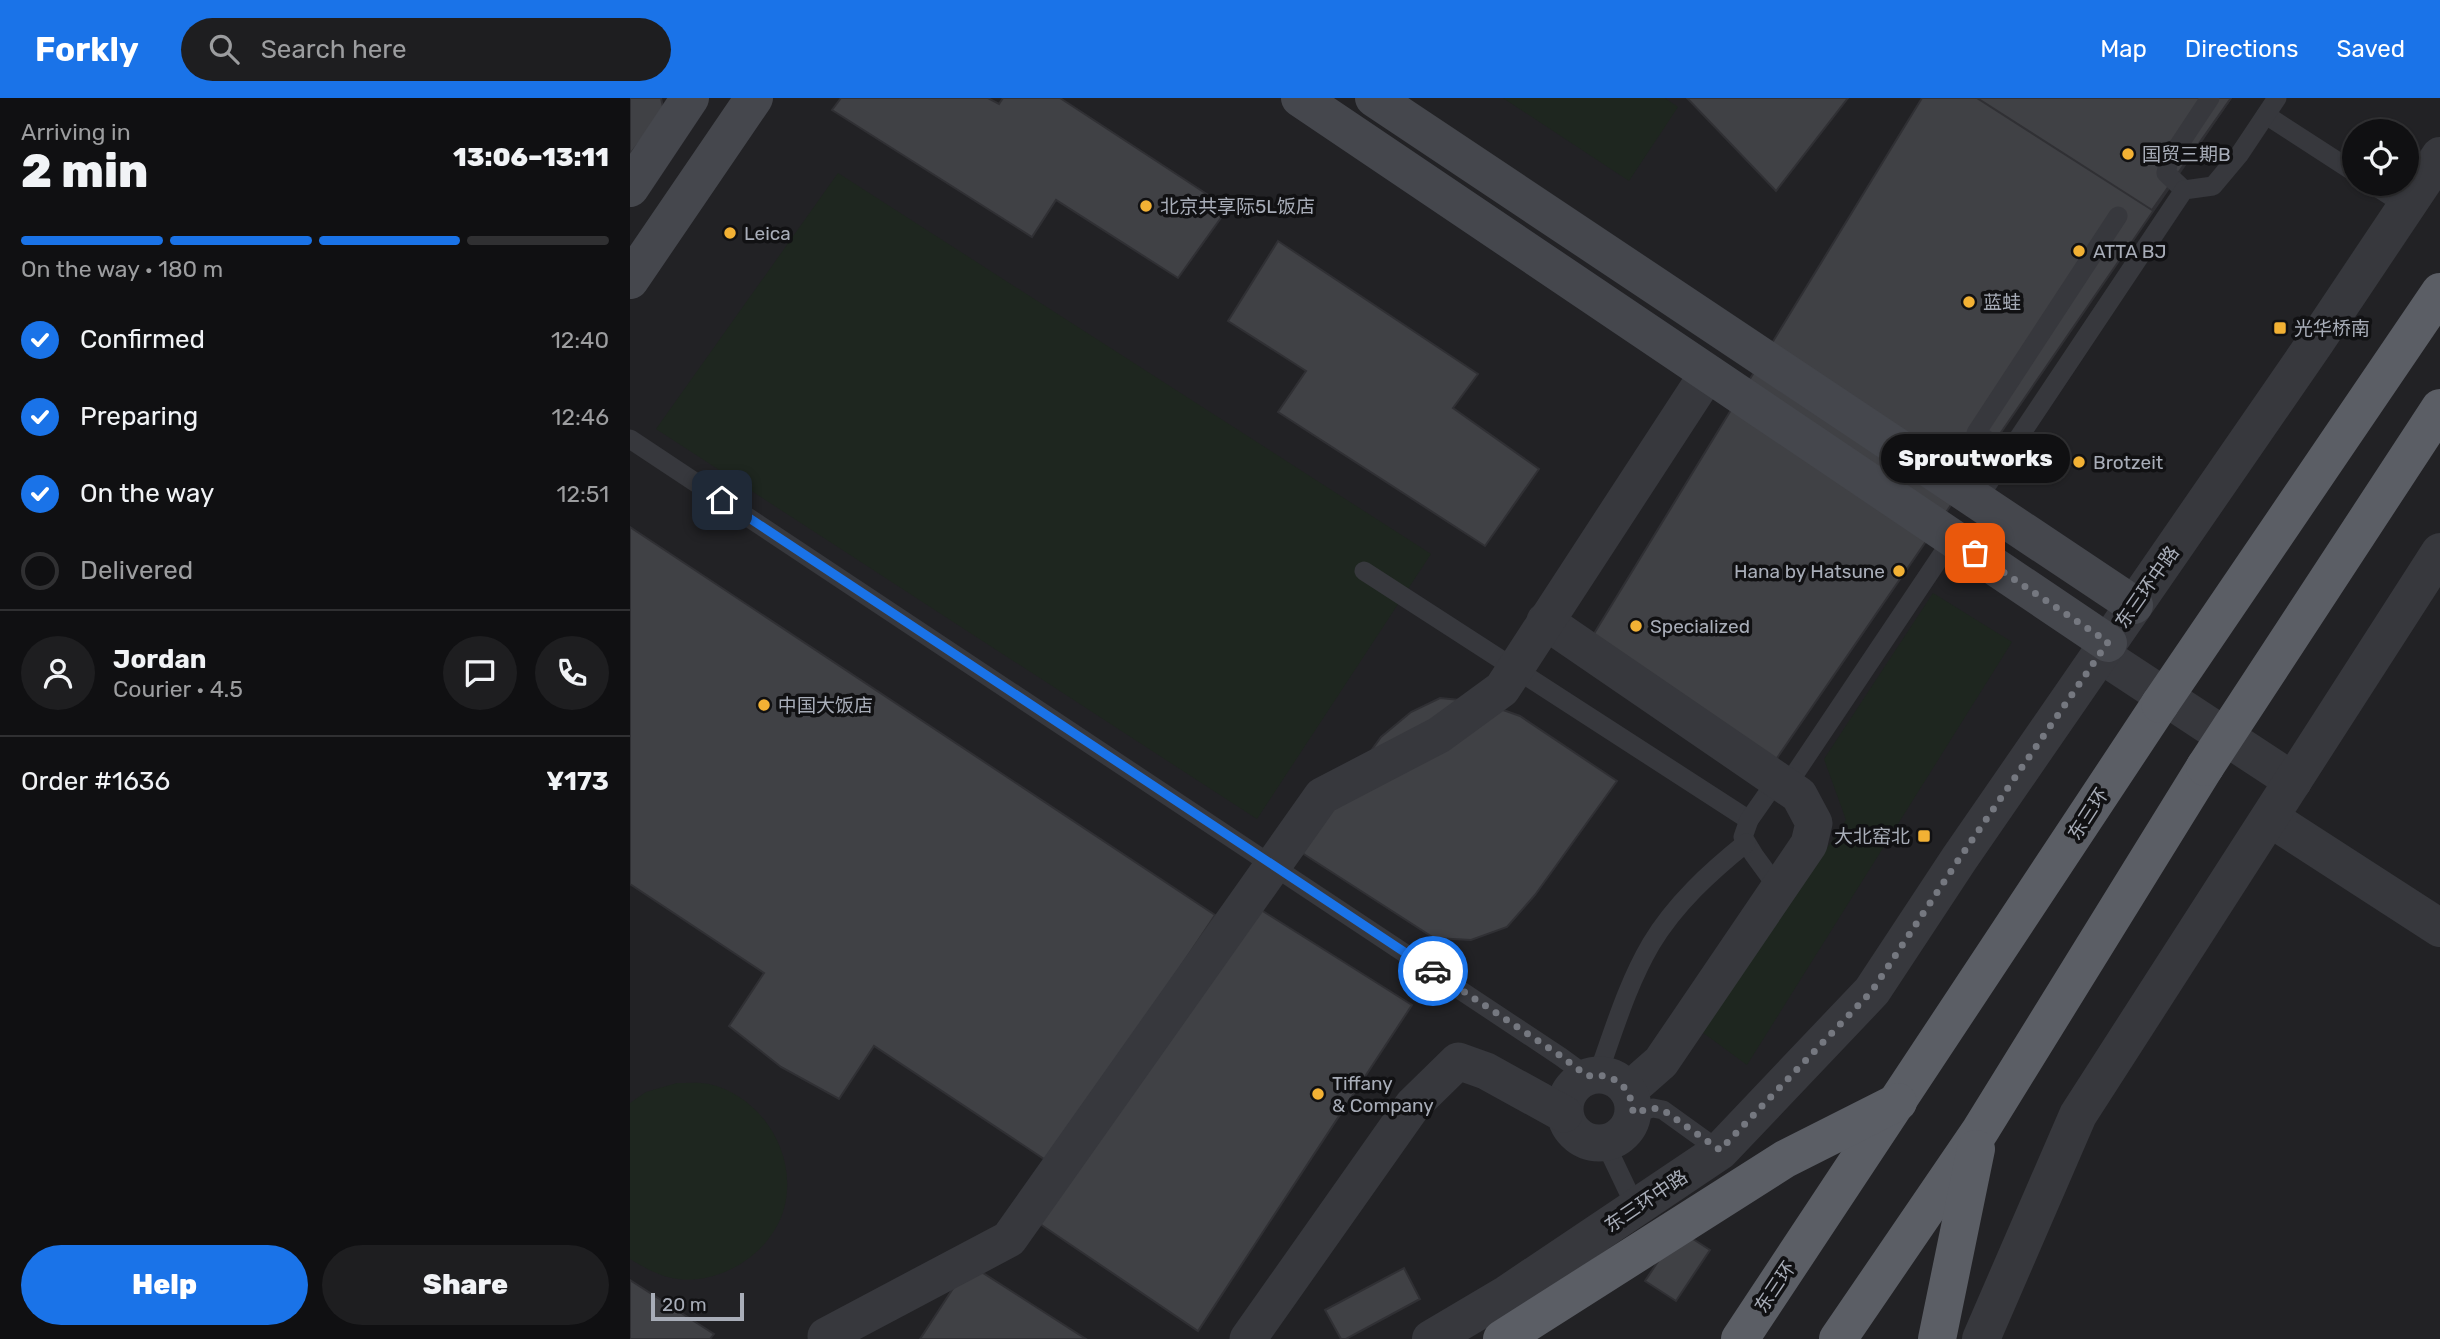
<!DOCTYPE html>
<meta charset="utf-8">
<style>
:root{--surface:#101012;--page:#1e1e20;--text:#f1f3f6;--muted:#9c9d9f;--line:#303032;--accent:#1a73e8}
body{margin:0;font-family:Rubik,"Noto Sans SC",sans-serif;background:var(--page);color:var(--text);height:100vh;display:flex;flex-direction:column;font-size:26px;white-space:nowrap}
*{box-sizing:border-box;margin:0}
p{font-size:23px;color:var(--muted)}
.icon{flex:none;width:38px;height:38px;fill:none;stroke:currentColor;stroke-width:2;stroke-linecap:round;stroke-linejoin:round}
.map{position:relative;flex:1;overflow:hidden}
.side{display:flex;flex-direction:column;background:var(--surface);width:630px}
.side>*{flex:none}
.controls{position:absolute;left:1712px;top:21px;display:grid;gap:14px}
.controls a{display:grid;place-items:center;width:77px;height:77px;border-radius:50%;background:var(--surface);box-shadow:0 2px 5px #0004,0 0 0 2px var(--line);font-size:35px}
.scale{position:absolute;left:21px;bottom:18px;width:93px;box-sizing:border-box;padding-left:7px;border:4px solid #a8adb8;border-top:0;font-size:19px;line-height:24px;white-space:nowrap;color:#a8adb8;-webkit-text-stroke:5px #111113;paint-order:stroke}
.pin{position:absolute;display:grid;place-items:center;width:60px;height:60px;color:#fff;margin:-30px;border-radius:14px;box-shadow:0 4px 10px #0006}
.courier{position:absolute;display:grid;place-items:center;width:70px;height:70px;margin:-35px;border:5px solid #1a73e8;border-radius:50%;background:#fff;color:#222;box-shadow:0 2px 9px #0007}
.bubble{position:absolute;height:49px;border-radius:24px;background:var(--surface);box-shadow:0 2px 5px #0004,0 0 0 2px var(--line);font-size:23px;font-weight:800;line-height:49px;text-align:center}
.head em{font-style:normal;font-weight:800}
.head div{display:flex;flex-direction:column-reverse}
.head{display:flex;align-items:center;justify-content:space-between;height:119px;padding:0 21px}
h1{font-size:46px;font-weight:800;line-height:52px}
.bar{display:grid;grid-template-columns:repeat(4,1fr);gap:10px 7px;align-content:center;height:84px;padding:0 21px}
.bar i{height:9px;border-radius:5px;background:var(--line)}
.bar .active{background:var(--accent)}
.bar p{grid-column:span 4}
.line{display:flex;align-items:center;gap:18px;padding:0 21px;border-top:2px solid var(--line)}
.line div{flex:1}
.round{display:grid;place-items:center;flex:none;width:74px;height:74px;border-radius:37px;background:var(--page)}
ol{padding:0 21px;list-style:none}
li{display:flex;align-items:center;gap:21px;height:77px}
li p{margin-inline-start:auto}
li .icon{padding:7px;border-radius:50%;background:var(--accent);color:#fff;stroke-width:4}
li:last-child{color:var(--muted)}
li i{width:38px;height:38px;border:4px solid var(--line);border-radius:50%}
.button{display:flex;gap:14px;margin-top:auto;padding:14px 21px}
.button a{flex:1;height:80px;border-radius:42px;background:var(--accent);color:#fff;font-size:28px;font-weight:800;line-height:80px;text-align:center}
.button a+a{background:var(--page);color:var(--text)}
header{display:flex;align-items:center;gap:42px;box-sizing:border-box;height:98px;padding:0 35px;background:var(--accent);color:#fff}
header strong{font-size:33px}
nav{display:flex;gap:38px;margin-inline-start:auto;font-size:24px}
.search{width:490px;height:63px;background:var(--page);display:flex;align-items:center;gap:18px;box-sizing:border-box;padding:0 24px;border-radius:38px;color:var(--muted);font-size:26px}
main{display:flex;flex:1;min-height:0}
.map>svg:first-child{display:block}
.built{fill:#222225;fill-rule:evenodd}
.green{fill:#1e261f}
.building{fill:#404145;stroke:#303034;stroke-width:2}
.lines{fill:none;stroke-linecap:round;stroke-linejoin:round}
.service{stroke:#37383d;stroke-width:19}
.minor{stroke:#37383d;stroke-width:37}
.tertiary{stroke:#37383d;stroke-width:38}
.secondary{stroke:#45474d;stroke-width:38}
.trunk{stroke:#5b5e65;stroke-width:38}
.trunk-bridge{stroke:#5b5e65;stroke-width:38}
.done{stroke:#757880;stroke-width:7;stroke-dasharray:0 12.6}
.route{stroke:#1a73e8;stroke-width:9}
.poi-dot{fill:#f2b134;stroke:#111113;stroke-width:2.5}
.labels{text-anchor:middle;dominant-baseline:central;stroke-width:7;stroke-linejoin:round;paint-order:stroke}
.poi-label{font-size:19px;fill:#a8adb8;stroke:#111113;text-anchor:start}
.street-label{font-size:19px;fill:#a8adb8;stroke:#111113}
</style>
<header>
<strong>Forkly</strong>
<div class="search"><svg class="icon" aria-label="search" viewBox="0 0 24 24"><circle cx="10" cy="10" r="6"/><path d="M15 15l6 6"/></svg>Search here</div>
<nav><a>Map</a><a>Directions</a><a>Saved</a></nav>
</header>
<main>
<section class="side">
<div class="head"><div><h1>2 min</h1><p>Arriving in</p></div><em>13:06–13:11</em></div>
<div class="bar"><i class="active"></i><i class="active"></i><i class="active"></i><i></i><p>On the way · 180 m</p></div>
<ol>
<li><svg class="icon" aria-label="check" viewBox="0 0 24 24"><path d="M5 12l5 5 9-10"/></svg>Confirmed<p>12:40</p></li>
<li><svg class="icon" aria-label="check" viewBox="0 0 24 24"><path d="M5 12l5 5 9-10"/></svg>Preparing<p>12:46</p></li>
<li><svg class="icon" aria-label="check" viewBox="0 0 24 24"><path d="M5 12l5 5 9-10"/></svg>On the way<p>12:51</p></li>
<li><i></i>Delivered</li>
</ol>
<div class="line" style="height:126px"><a class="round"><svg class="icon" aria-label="person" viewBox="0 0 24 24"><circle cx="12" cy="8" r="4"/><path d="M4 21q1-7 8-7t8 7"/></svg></a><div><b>Jordan</b><p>Courier · 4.5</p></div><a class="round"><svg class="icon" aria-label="chat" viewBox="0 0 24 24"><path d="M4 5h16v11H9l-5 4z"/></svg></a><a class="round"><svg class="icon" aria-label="phone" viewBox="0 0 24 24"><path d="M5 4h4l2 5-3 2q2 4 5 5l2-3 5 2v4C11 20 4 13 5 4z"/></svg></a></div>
<div class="line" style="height:91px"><div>Order #1636</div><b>¥173</b></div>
<div class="button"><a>Help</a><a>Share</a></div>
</section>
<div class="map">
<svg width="1810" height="1241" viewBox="0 0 1810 1241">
<rect width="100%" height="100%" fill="#161618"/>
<path class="built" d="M0,0H1810V1241H0ZM1724,33H1776V86H1724Z"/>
<g class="green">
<polygon points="873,0 1035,0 1048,9 999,83"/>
<polygon points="208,75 801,456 627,721 26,331"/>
<polygon points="1303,495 1382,544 1117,967 1072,934 1216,722 1194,661"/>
<path d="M47,985C57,985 69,984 79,986C134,999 170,1060 153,1114C139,1156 92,1186 48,1181C30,1179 15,1170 0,1161V1005L16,994Z"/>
</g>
<g class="building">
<polygon points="0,0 31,0 34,13 0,56"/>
<polygon points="211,0 358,0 369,6 373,0 430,0 598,110 548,180 426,102 402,139 202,12"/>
<polygon points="1057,0 1218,0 1146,93"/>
<polygon points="1292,0 1601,0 1136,676 954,552"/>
<polygon points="1347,0 1601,0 1522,112"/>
<polygon points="648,143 848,276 823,310 909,371 855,448 648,314 676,273 598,223"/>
<polygon points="0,429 585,817 420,1065 244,948 209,1001 151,969 99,928 134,875 0,786"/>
<polygon points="810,600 851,604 890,618 987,683 905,797 877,829 841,842 804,840 669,753 751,639 781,614"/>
<polygon points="620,805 782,907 568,1233 410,1126"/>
<polygon points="1049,1132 1080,1152 1046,1203 1015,1183"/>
<polygon points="339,1166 456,1241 290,1241"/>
<polygon points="774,1170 790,1201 716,1241 711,1241 695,1212"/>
<polygon points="0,1182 84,1236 80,1241 0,1241"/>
</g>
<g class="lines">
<g class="service">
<polyline points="1636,17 1724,74"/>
<polyline points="1742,86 1776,108"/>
<polyline points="1554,92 1536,75 1539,62 1580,0"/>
<polyline points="0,341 931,959 957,978"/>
<polyline points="1379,356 1346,335 1488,118"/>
<polyline points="1347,402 1554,92 1583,88 1609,57 1647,0"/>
<polyline points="734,473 1119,722"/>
<polyline points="1147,682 1119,722 1113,739 1124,757 1148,790"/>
<polyline points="1156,689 1323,440"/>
<path d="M968,976C984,932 997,887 1021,846C1045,806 1080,774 1116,745"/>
<polyline points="1003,1015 1023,1010 1033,1012 1090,1053"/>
<polyline points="975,1045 1006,1110"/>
</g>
<g class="minor">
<polyline points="915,523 1169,697 1184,725 1179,746 1031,964 998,993"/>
<circle cx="969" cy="1011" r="34"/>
<polyline points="196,1238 379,1141 692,698 809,637 872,591 1078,275"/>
<polyline points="618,1241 783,1007 828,963 856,973 934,1016"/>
</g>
<g class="tertiary">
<polyline points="1470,556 1663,683"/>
<polyline points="1640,720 1810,830"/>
<polyline points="801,1241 877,1196 1090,1053 1242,893 1329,761 1685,245 1810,58"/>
<polyline points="1351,1241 1448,1017 1810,454"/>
</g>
<g class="secondary">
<polyline points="670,0 1478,545"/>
<polyline points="744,0 1504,507"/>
<polyline points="0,90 60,0"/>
<polyline points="0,182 124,0"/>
</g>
<g class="trunk">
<polyline points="1110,1241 1530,606"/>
<polyline points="1208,1241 1350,1033 1575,669"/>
<polyline points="1307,1241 1346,1051"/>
</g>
<g class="trunk-bridge">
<polyline points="1530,606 1810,194"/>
<polyline points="1575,669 1810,310"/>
<polyline points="872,1241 1155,1061 1268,1004"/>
</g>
</g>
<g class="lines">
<path class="done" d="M803,873L931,958L957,978C983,974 1002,988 1003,1015L1023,1010L1033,1012L1090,1052L1242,893L1329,761L1478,544L1345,455"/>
<polyline class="route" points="92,402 803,873"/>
</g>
<g class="poi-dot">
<circle cx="1498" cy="56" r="7"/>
<circle cx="516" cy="108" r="7"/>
<circle cx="100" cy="135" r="7"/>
<circle cx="1449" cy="153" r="7"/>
<circle cx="1339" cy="204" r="7"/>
<rect x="1643" y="223" width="14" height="14" rx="3.5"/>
<circle cx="1449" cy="364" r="7"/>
<circle cx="1269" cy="473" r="7"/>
<circle cx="1006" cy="528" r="7"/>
<circle cx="134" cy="607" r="7"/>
<rect x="1287" y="731" width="14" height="14" rx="3.5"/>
<circle cx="688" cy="996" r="7"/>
</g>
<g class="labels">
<g class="poi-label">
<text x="1512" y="56">国贸三期B</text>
<text x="530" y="108">北京共享际5L饭店</text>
<text x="114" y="135">Leica</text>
<text x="1463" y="153">ATTA BJ</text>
<text x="1353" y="204">蓝蛙</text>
<text x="1664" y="230">光华桥南</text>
<text x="1463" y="364">Brotzeit</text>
<text x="1255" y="473" text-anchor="end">Hana by Hatsune</text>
<text x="1020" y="528">Specialized</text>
<text x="148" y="607">中国大饭店</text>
<text x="1280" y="738" text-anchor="end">大北窑北</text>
<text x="702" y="985">Tiffany<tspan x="702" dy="22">&amp; Company</tspan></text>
</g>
<g class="street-label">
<text transform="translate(1517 489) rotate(-55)">东三环中路</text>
<text transform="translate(1458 716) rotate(-57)">东三环</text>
<text transform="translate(1016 1103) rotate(-34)">东三环中路</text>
<text transform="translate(1145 1189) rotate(-56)">东三环</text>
</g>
</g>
</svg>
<div class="controls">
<a><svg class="icon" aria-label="locate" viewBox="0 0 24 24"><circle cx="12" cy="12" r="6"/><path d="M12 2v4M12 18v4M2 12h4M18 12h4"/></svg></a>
</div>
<div class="scale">20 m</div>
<div class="pin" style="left:1345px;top:455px;background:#ea580c"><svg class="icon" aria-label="bag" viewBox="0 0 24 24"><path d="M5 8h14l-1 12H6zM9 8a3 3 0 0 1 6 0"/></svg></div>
<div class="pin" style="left:92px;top:402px;background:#1f2937"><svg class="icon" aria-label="home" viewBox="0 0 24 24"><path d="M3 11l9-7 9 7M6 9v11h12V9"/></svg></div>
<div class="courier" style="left:803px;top:873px"><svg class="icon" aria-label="car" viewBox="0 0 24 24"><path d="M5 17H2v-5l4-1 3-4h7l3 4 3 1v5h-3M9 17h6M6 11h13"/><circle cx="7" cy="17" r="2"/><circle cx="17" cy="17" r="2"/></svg></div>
<div class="bubble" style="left:1251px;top:336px;width:189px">Sproutworks</div>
</div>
</main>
